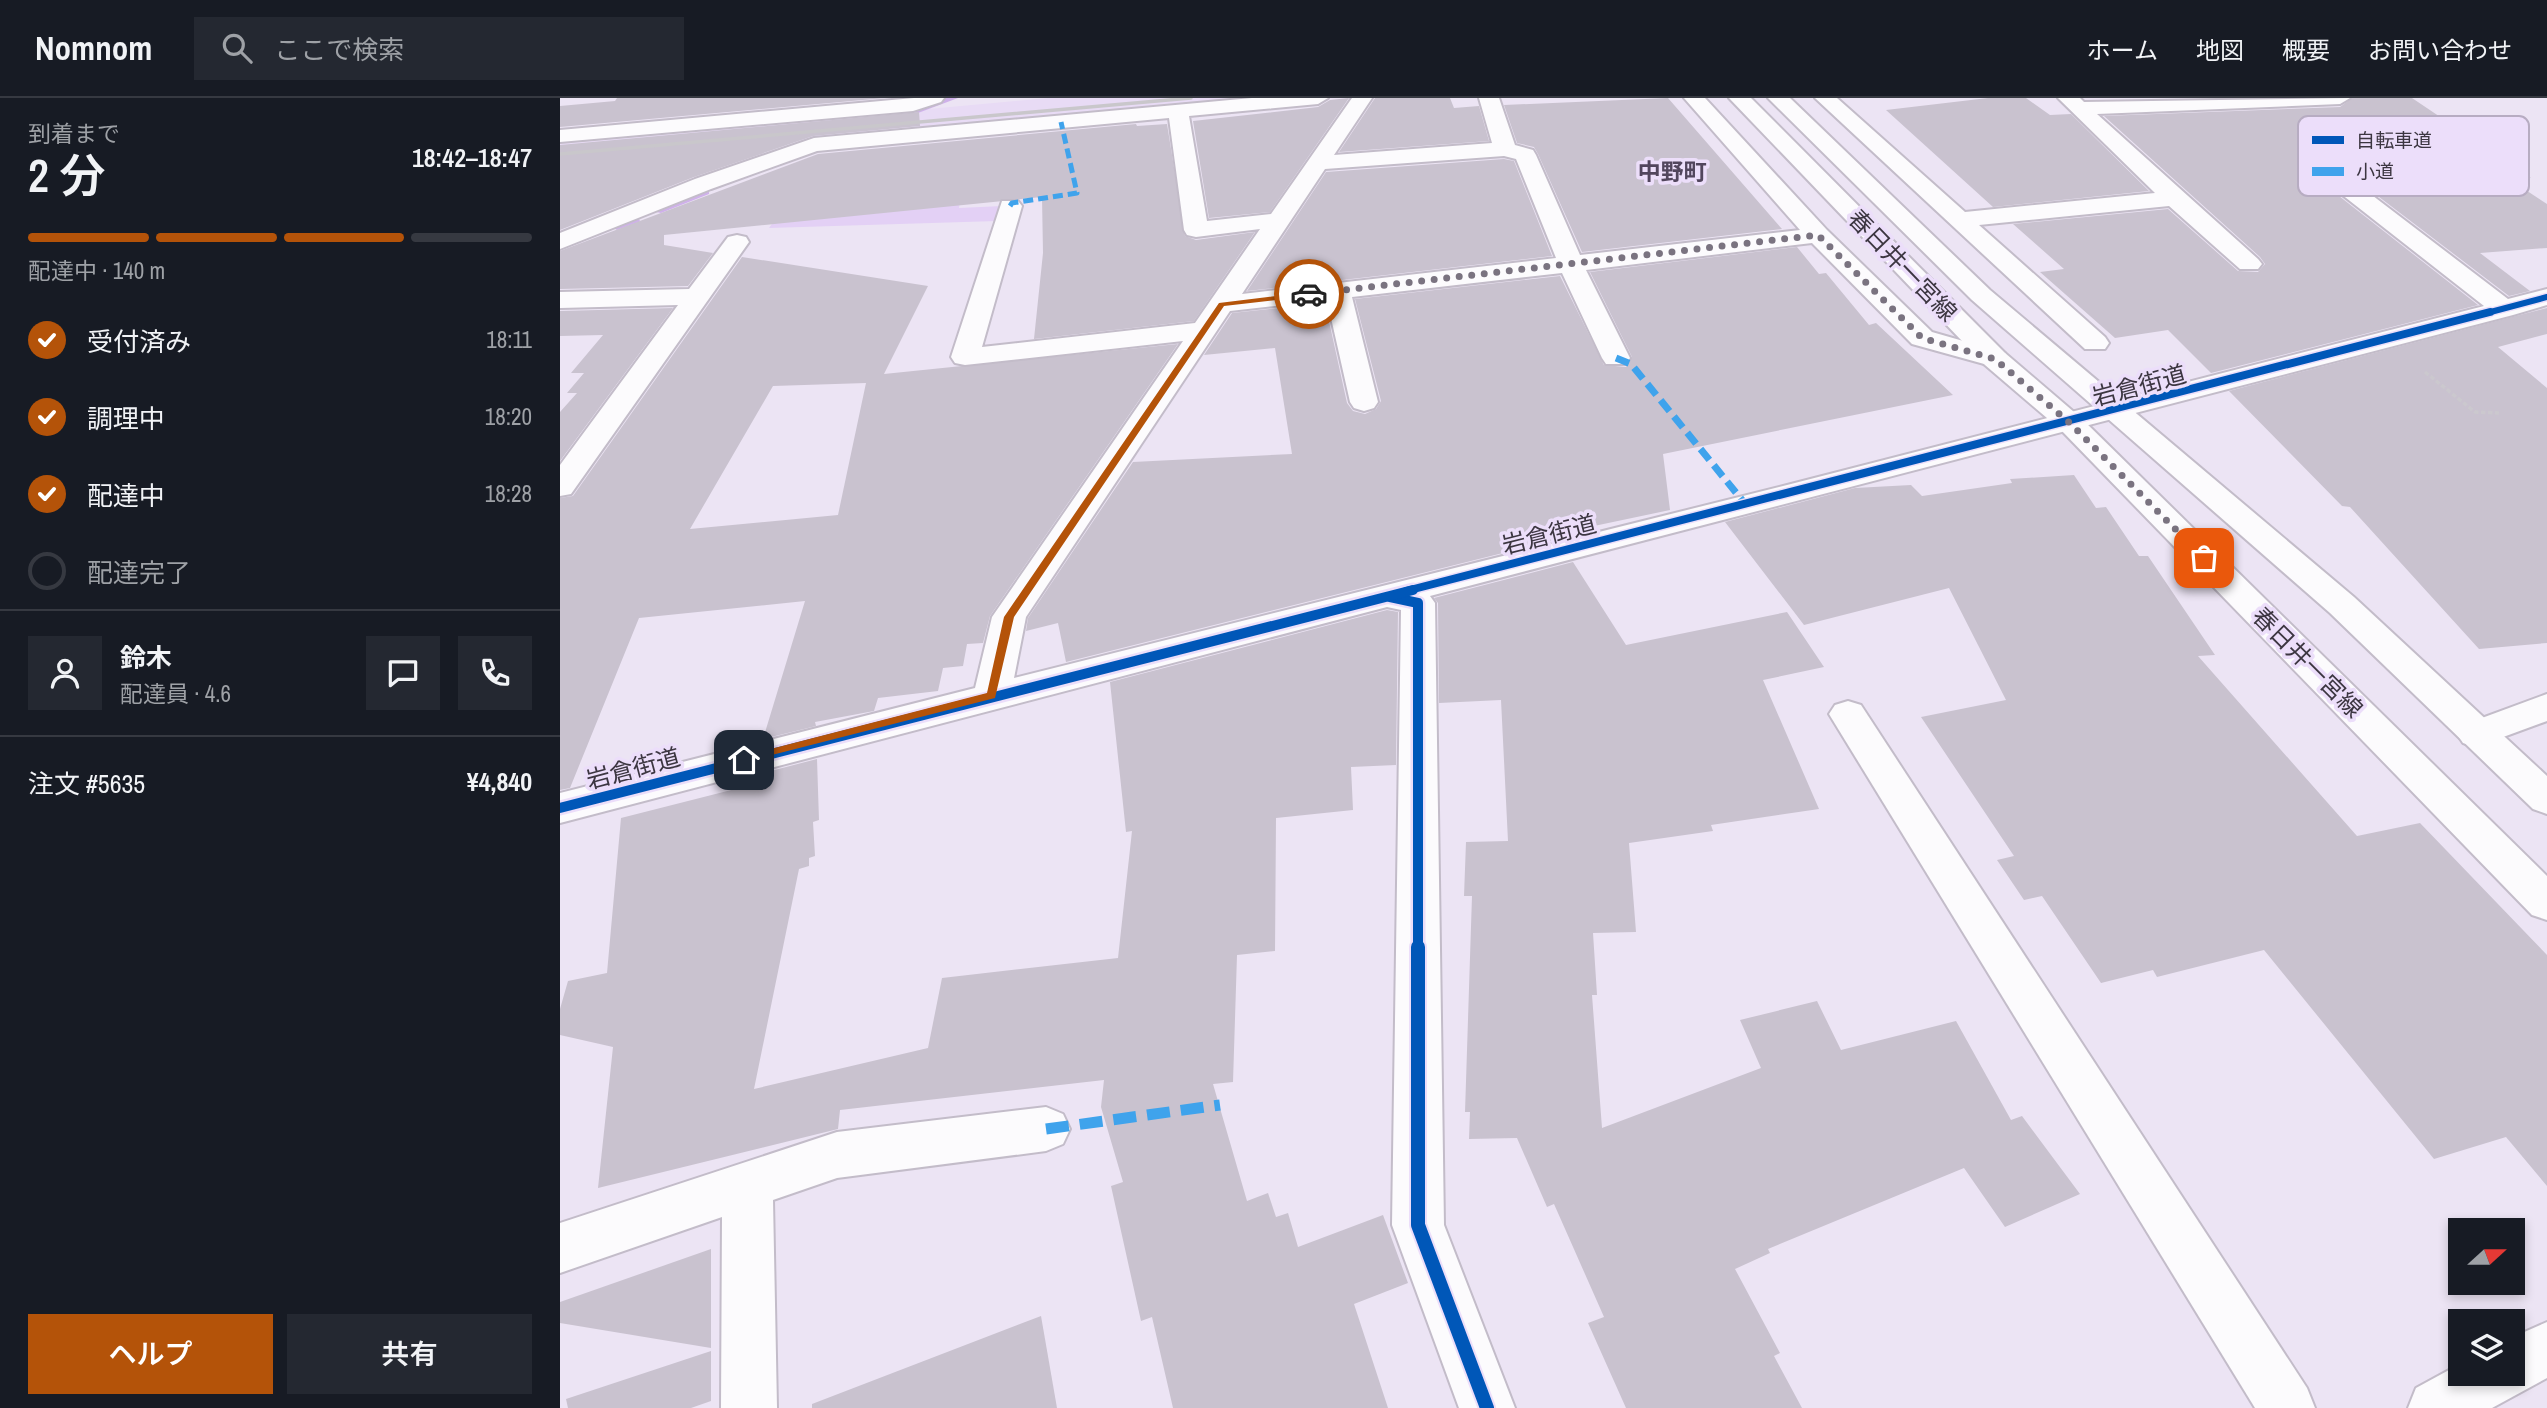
<!DOCTYPE html>
<html lang="ja">
<meta charset="utf-8">
<style>
:root{--surface:#171b24;--page:#242831;--text:#f1f3f6;--muted:#9ea1a6;--line:#363941;--accent:#b45309}
body{margin:0;font-family:"Archivo Narrow","Noto Sans JP",sans-serif;background:var(--page);color:var(--text);height:100vh;display:flex;flex-direction:column;font-size:26px;white-space:nowrap}
*{box-sizing:border-box;margin:0}
p{font-size:23px;color:var(--muted)}
.icon{flex:none;width:38px;height:38px;fill:none;stroke:currentColor;stroke-width:2;stroke-linecap:round;stroke-linejoin:round}
.map{position:relative;flex:1;overflow:hidden}
.panel{display:flex;flex-direction:column;background:var(--surface);width:560px}
.panel>*{flex:none}
.needle{width:46px;rotate:69deg}
.tools{position:absolute;left:1888px;top:1120px;display:grid;gap:14px}
.tools a{display:grid;place-items:center;width:77px;height:77px;border-radius:0px;background:var(--surface);box-shadow:0 4px 10px #0003;font-size:35px}
.pin{position:absolute;display:grid;place-items:center;width:60px;height:60px;color:#fff;margin:-30px;border-radius:14px;box-shadow:0 4px 10px #0006}
.courier{position:absolute;display:grid;place-items:center;width:70px;height:70px;margin:-35px;border:5px solid #b45309;border-radius:50%;background:#fff;color:#222;box-shadow:0 2px 9px #0007}
.head em{font-style:normal;font-weight:600}
.head div{display:flex;flex-direction:column-reverse}
.head{display:flex;align-items:center;justify-content:space-between;height:119px;padding:0 28px}
h1{font-size:46px;font-weight:600;line-height:52px}
.bar{display:grid;grid-template-columns:repeat(4,1fr);gap:10px 7px;align-content:center;height:84px;padding:0 28px}
.bar i{height:9px;border-radius:5px;background:var(--line)}
.bar .selected{background:var(--accent)}
.bar p{grid-column:span 4}
.line{display:flex;align-items:center;gap:18px;padding:0 28px;border-top:2px solid var(--line)}
.line div{flex:1}
.round{display:grid;place-items:center;flex:none;width:74px;height:74px;border-radius:0px;background:var(--page)}
ol{padding:0 28px;list-style:none}
li{display:flex;align-items:center;gap:21px;height:77px}
li p{margin-inline-start:auto}
li .icon{padding:7px;border-radius:50%;background:var(--accent);color:#fff;stroke-width:4}
li:last-child{color:var(--muted)}
li i{width:38px;height:38px;border:4px solid var(--line);border-radius:50%}
.cta{display:flex;gap:14px;margin-top:auto;padding:14px 28px}
.cta a{flex:1;height:80px;border-radius:0px;background:var(--accent);color:#fff;font-size:28px;font-weight:600;line-height:80px;text-align:center}
.cta a+a{background:var(--page);color:var(--text)}
header{display:flex;align-items:center;gap:42px;box-sizing:border-box;height:98px;padding:0 35px;background:var(--surface);border-bottom:2px solid var(--line)}
header strong{font-size:33px}
nav{display:flex;gap:38px;margin-inline-start:auto;font-size:24px}
.search{width:490px;height:63px;background:var(--page);display:flex;align-items:center;gap:18px;box-sizing:border-box;padding:0 24px;border-radius:0px;color:var(--muted);font-size:26px}
main{display:flex;flex:1;min-height:0}
.map>svg:first-child{display:block}
.built{fill:#e8dbf5}
.green{fill:#e3d0f5}
.lines{fill:none;stroke-linecap:round;stroke-linejoin:round}
.stream{fill:#cfb1ea;fill-rule:evenodd}
.building{fill:#c9c2cf;fill-rule:evenodd}
.minor-casing{stroke:#c3bcc9;stroke-width:4}
.major-casing{stroke:#c3bcc9;stroke-width:4}
.path{stroke:#cbc8ce;stroke-width:3.5;stroke-dasharray:4.5 2.5;stroke-linecap:butt}
.minor{fill:#fcfbfd;fill-rule:evenodd}
.major{fill:#fcfbfd;fill-rule:evenodd}
.rail{stroke:#c9c7cb;stroke-width:3.5}
.quiet-far2{stroke:#3fa3ec;stroke-width:5;stroke-dasharray:10 5;stroke-linecap:butt}
.quiet-far1{stroke:#3fa3ec;stroke-width:7;stroke-dasharray:14 7;stroke-linecap:butt}
.quiet{stroke:#3fa3ec;stroke-width:11;stroke-dasharray:23 11;stroke-linecap:butt}
.cycleway-far3-casing{stroke:#ecdefa;stroke-width:9}
.cycleway-far2-casing{stroke:#ecdefa;stroke-width:11}
.cycleway-far1-casing{stroke:#ecdefa;stroke-width:15}
.cycleway-casing{stroke:#ecdefa;stroke-width:18}
.cycleway-far3{stroke:#0057b8;stroke-width:6}
.cycleway-far2{stroke:#0057b8;stroke-width:8}
.cycleway-far1{stroke:#0057b8;stroke-width:10}
.cycleway{stroke:#0057b8;stroke-width:14}
.route{fill:#b45309}
.done{stroke:#7a7380;stroke-width:7;stroke-dasharray:0 12.6}
.labels{text-anchor:middle;dominant-baseline:central;stroke-width:7;stroke-linejoin:round;paint-order:stroke}
.far-quarter-label{font-size:23px;font-weight:bold;fill:#52465d;stroke:#ecdefa}
.street-label{font-size:24px;fill:#3c3641;stroke:#ecdefa}
.key{fill:#ecdefa;stroke:#b7acc2;stroke-width:2}
.key-label{font-size:19px;fill:#3c3641}
</style>
<header>
<strong>Nomnom</strong>
<div class="search"><svg class="icon" aria-label="search" viewBox="0 0 24 24"><circle cx="10" cy="10" r="6"/><path d="M15 15l6 6"/></svg>ここで検索</div>
<nav><a>ホーム</a><a>地図</a><a>概要</a><a>お問い合わせ</a></nav>
</header>
<main>
<section class="panel">
<div class="head"><div><h1>2 分</h1><p>到着まで</p></div><em>18:42–18:47</em></div>
<div class="bar"><i class="selected"></i><i class="selected"></i><i class="selected"></i><i></i><p>配達中 · 140 m</p></div>
<ol>
<li><svg class="icon" aria-label="check" viewBox="0 0 24 24"><path d="M5 12l5 5 9-10"/></svg>受付済み<p>18:11</p></li>
<li><svg class="icon" aria-label="check" viewBox="0 0 24 24"><path d="M5 12l5 5 9-10"/></svg>調理中<p>18:20</p></li>
<li><svg class="icon" aria-label="check" viewBox="0 0 24 24"><path d="M5 12l5 5 9-10"/></svg>配達中<p>18:28</p></li>
<li><i></i>配達完了</li>
</ol>
<div class="line" style="height:126px"><a class="round"><svg class="icon" aria-label="person" viewBox="0 0 24 24"><circle cx="12" cy="8" r="4"/><path d="M4 21q1-7 8-7t8 7"/></svg></a><div><b>鈴木</b><p>配達員 · 4.6</p></div><a class="round"><svg class="icon" aria-label="chat" viewBox="0 0 24 24"><path d="M4 5h16v11H9l-5 4z"/></svg></a><a class="round"><svg class="icon" aria-label="phone" viewBox="0 0 24 24"><path d="M5 4h4l2 5-3 2q2 4 5 5l2-3 5 2v4C11 20 4 13 5 4z"/></svg></a></div>
<div class="line" style="height:91px"><div>注文 #5635</div><b>¥4,840</b></div>
<div class="cta"><a>ヘルプ</a><a>共有</a></div>
</section>
<div class="map">
<svg width="1987" height="1310" viewBox="0 0 1987 1310">
<rect width="100%" height="100%" fill="#ece4f4"/>
<polygon class="built" points="488,0 715,0 0,63 0,45"/>
<polygon class="green" points="403,83 399,110 442,108 437,123 209,130 223,111"/>
<g class="lines">
<g class="stream">
<polygon points="384,0 398,0 358,15 350,13"/>
<polygon points="145,91 149,92 149,96 101,115 92,113"/>
<polygon points="75,119 80,122 79,124 57,132 52,129"/>
</g>
</g>
<g class="building">
<polygon points="57,0 325,0 0,29 0,8 55,3"/>
<polygon points="789,0 710,114 649,120 633,23 758,9 770,2"/>
<polygon points="815,0 890,0 894,10 919,8 929,43 779,54"/>
<polygon points="1108,0 1222,131 1022,154 978,56 974,49 957,45 944,7"/>
<polygon points="1428,0 1466,0 1490,17 1511,16 1589,93 1433,109 1326,12"/>
<polygon points="1792,0 1852,0 1971,80 1949,81 1987,106 1987,150 1920,155 1970,193 1949,198 1785,73 1767,72 1762,79 1765,87 1918,207 1651,275 1608,232 1555,240 1480,174 1504,171 1453,126 1608,111 1678,173 1698,174 1705,166 1700,159 1544,18 1780,9"/>
<polygon points="359,14 360,28 253,38 134,79 0,132 0,47"/>
<polygon points="576,26 577,28 607,26 625,138 636,142 695,134 634,223 474,241 483,155 482,99 104,137 104,147 153,155 128,188 0,191 0,153 258,56"/>
<polygon points="944,61 954,63 992,158 687,193 766,74"/>
<polygon points="1237,149 1259,176 1266,175 1309,227 1316,225 1393,297 1103,356 1110,412 996,436 999,441 506,564 498,525 466,533 468,520 573,364 732,356 715,250 644,257 672,215 765,205 787,305 793,313 805,316 816,311 821,303 795,201 1000,178 1044,267 1066,269 1072,259 1030,174"/>
<path d="M182,159L368,188L324,276L618,246L430,518L423,545L407,546L403,568L383,570L378,593L318,600L314,613L255,624L256,628L203,641L245,503L79,520L10,690L0,692V400L13,398ZM306,285L278,417L130,431L213,288Z"/>
<polygon points="113,210 0,363 0,314 17,295 7,295 24,275 11,275 43,237 0,238 0,213"/>
<polygon points="1987,210 1987,236 1938,249 1987,290 1987,545 1919,551 1790,409 1782,408 1669,293"/>
<polygon points="1514,377 1536,410 1546,409 1579,458 1588,458 1655,557 1638,558 1797,738 1860,725 1987,857 1987,1088 1946,1039 1874,1061 1704,852 1597,879 1593,872 1541,885 1482,798 1464,802 1437,762 1454,758 1361,619 1446,602 1389,490 1244,527 1165,424 1295,390 1351,387 1362,398 1452,385 1450,381"/>
<polygon points="1013,464 1066,547 1227,514 1264,569 1203,582 1259,711 1151,727 1153,733 1069,745 1076,834 1033,835 1037,897 1032,897 1042,1030 1201,970 1180,922 1257,903 1281,952 1396,923 1451,1022 1462,1018 1520,1096 1445,1129 1404,1070 1208,1151 1210,1155 1175,1171 1220,1255 1214,1258 1242,1310 1066,1310 1028,1225 1044,1219 994,1106 987,1109 957,1040 909,1041 910,1014 905,1014 912,798 904,798 906,744 948,743 941,602 879,605 878,505 874,500"/>
<polygon points="827,512 838,514 836,667 791,669 793,712 716,720 715,853 677,857 673,984 653,986 687,1103 708,1095 716,1119 728,1115 738,1149 823,1117 848,1185 794,1206 828,1310 613,1310 592,1219 581,1223 551,1088 563,1084 541,1009 544,982 280,1012 278,1031 38,1090 53,949 0,937 0,911 8,883 47,875 61,720 187,688 191,678 257,661 259,722 253,724 255,758 249,760 249,768 239,771 194,991 368,950 382,880 558,860 572,733 566,734 550,584"/>
<polygon points="151,1151 151,1250 0,1225 0,1204"/>
<polygon points="481,1218 497,1310 252,1310 252,1306"/>
<polygon points="151,1253 151,1303 131,1310 8,1310 6,1301"/>
</g>
<g class="lines">
<defs>
<g id="minor">
<polygon points="354,0 384,0 381,4 353,13 0,44 0,32"/>
<path d="M692,0H768L758,6L629,18L647,123L711,116L792,0H812L774,57L932,45L919,0H939L955,47L973,52L976,57L1020,157L1240,132L1124,0H1145L1267,132L1372,234L1445,255L1449,261L1445,267L1435,269L1352,246L1252,145L1026,172L1070,260L1066,266H1046L1042,260L1002,175L792,199L818,304L814,310L804,313L794,310L790,304L767,202L670,213L466,519L454,580L1231,386L1924,208L1767,85L1764,80L1767,75H1783L1948,201L1987,191V207L1953,217L870,498L875,505L884,1127L955,1310H899L832,1127L841,512L827,509L0,725V695L415,590L432,519L623,243L405,267L395,265L391,259L442,103H458L462,108L422,249L635,225L700,131L636,139L627,137L624,132L609,20L257,53L151,91L0,151V135L135,81L254,40ZM944,58L956,61L996,160L682,196L765,71Z"/>
<polygon points="1255,0 1277,0 1405,114 1595,95 1498,0 1520,0 1524,4 1790,0 1780,6 1537,16 1698,161 1702,166 1698,171 1680,171 1609,108 1419,127 1545,239 1549,245 1545,251 1525,251"/>
<polygon points="177,137 186,139 189,144 11,396 0,398 0,367 118,207 0,210 0,194 129,191 168,139"/>
<polygon points="1987,596 1987,623 1916,649 1903,645 1897,636 1903,627"/>
<polygon points="1288,603 1301,607 1747,1290 1755,1310 1695,1310 1269,616 1275,607"/>
<polygon points="486,1009 503,1016 510,1031 503,1046 486,1053 277,1080 213,1102 217,1310 161,1310 162,1119 0,1175 0,1125 277,1034"/>
</g>
<g id="major">
<polygon points="1169,0 1191,0 1445,255 1521,320 1987,778 1987,822 1972,817 1501,332 1425,267"/>
<polygon points="1208,0 1230,0 1430,192 1794,499 1987,678 1987,716 1973,711 1770,515 1412,202"/>
<polygon points="1987,1224 1987,1280 1932,1310 1848,1310 1856,1290 1900,1266 1900,1276 1953,1276 1953,1239"/>
</g>
</defs>
<use href="#minor" class="minor-casing"/>
<use href="#major" class="major-casing"/>
<polyline class="path" points="1865,274 1915,314 1939,315"/>
<use href="#minor" class="minor"/>
<use href="#major" class="major"/>
<polyline class="rail" points="0,56 631,0"/>
<polyline class="quiet-far2" points="450,108 452,105 517,95 501,24"/>
<polyline class="quiet-far1" points="1056,260 1071,266 1187,408"/>
<polyline class="quiet" points="486,1031 660,1007"/>
<defs>
<polyline id="cycleway-far3" points="1923,216 1987,199"/>
<polyline id="cycleway-far2" points="846,493 1930,214"/>
<g id="cycleway-far1">
<polyline points="830,499 858,505 858,851"/>
<polyline points="0,710 853,492"/>
</g>
<polyline id="cycleway" points="858,849 858,1127 927,1310"/>
</defs>
<use href="#cycleway-far3" class="cycleway-far3-casing"/>
<use href="#cycleway-far2" class="cycleway-far2-casing"/>
<use href="#cycleway-far1" class="cycleway-far1-casing"/>
<use href="#cycleway" class="cycleway-casing"/>
<use href="#cycleway-far3" class="cycleway-far3"/>
<use href="#cycleway-far2" class="cycleway-far2"/>
<use href="#cycleway-far1" class="cycleway-far1"/>
<use href="#cycleway" class="cycleway"/>
</g>
<polygon class="route" points="749,194 752,198 664,208 454,519 435,600 180,665 180,659 184,658 427,595 444,519 659,205"/>
<g class="lines">
<polyline class="done" points="749,196 1258,137 1362,240 1435,261 1511,326 1644,460"/>
</g>
<g class="labels">
<g class="far-quarter-label">
<text x="1112" y="73">中野町</text>
</g>
<g class="street-label">
<text transform="translate(1343 167) rotate(46)">春日井一宮線</text>
<text transform="translate(1579 287) rotate(-15)">岩倉街道</text>
<text transform="translate(989 436) rotate(-14)">岩倉街道</text>
<text transform="translate(1748 564) rotate(45)">春日井一宮線</text>
<text transform="translate(73 670) rotate(-15)">岩倉街道</text>
</g>
</g>
<rect x="1738" y="18" width="231" height="80" rx="10" class="key"/>
<rect x="1752" y="38" width="32" height="8" fill="#0057b8"/>
<rect x="1752" y="69" width="32" height="9" fill="#3fa3ec"/>
<g class="key-label">
<text x="1796" y="49">自転車道</text>
<text x="1796" y="80">小道</text>
</g>
</svg>
<div class="tools">
<a><svg class="needle" viewBox="-14 -14 28 28"><path d="M0-13l5 13h-10z" fill="#e53935"/><path d="M0 13l5-13h-10z" fill="#9ea1a6"/></svg></a>
<a><svg class="icon" aria-label="layers" viewBox="0 0 24 24"><path d="M12 4l9 5-9 5-9-5zM3 14l9 5 9-5"/></svg></a>
</div>
<div class="pin" style="left:1644px;top:460px;background:#ea580c"><svg class="icon" aria-label="bag" viewBox="0 0 24 24"><path d="M5 8h14l-1 12H6zM9 8a3 3 0 0 1 6 0"/></svg></div>
<div class="pin" style="left:184px;top:662px;background:#1f2937"><svg class="icon" aria-label="home" viewBox="0 0 24 24"><path d="M3 11l9-7 9 7M6 9v11h12V9"/></svg></div>
<div class="courier" style="left:749px;top:196px"><svg class="icon" aria-label="car" viewBox="0 0 24 24"><path d="M5 17H2v-5l4-1 3-4h7l3 4 3 1v5h-3M9 17h6M6 11h13"/><circle cx="7" cy="17" r="2"/><circle cx="17" cy="17" r="2"/></svg></div>
</div>
</main>
